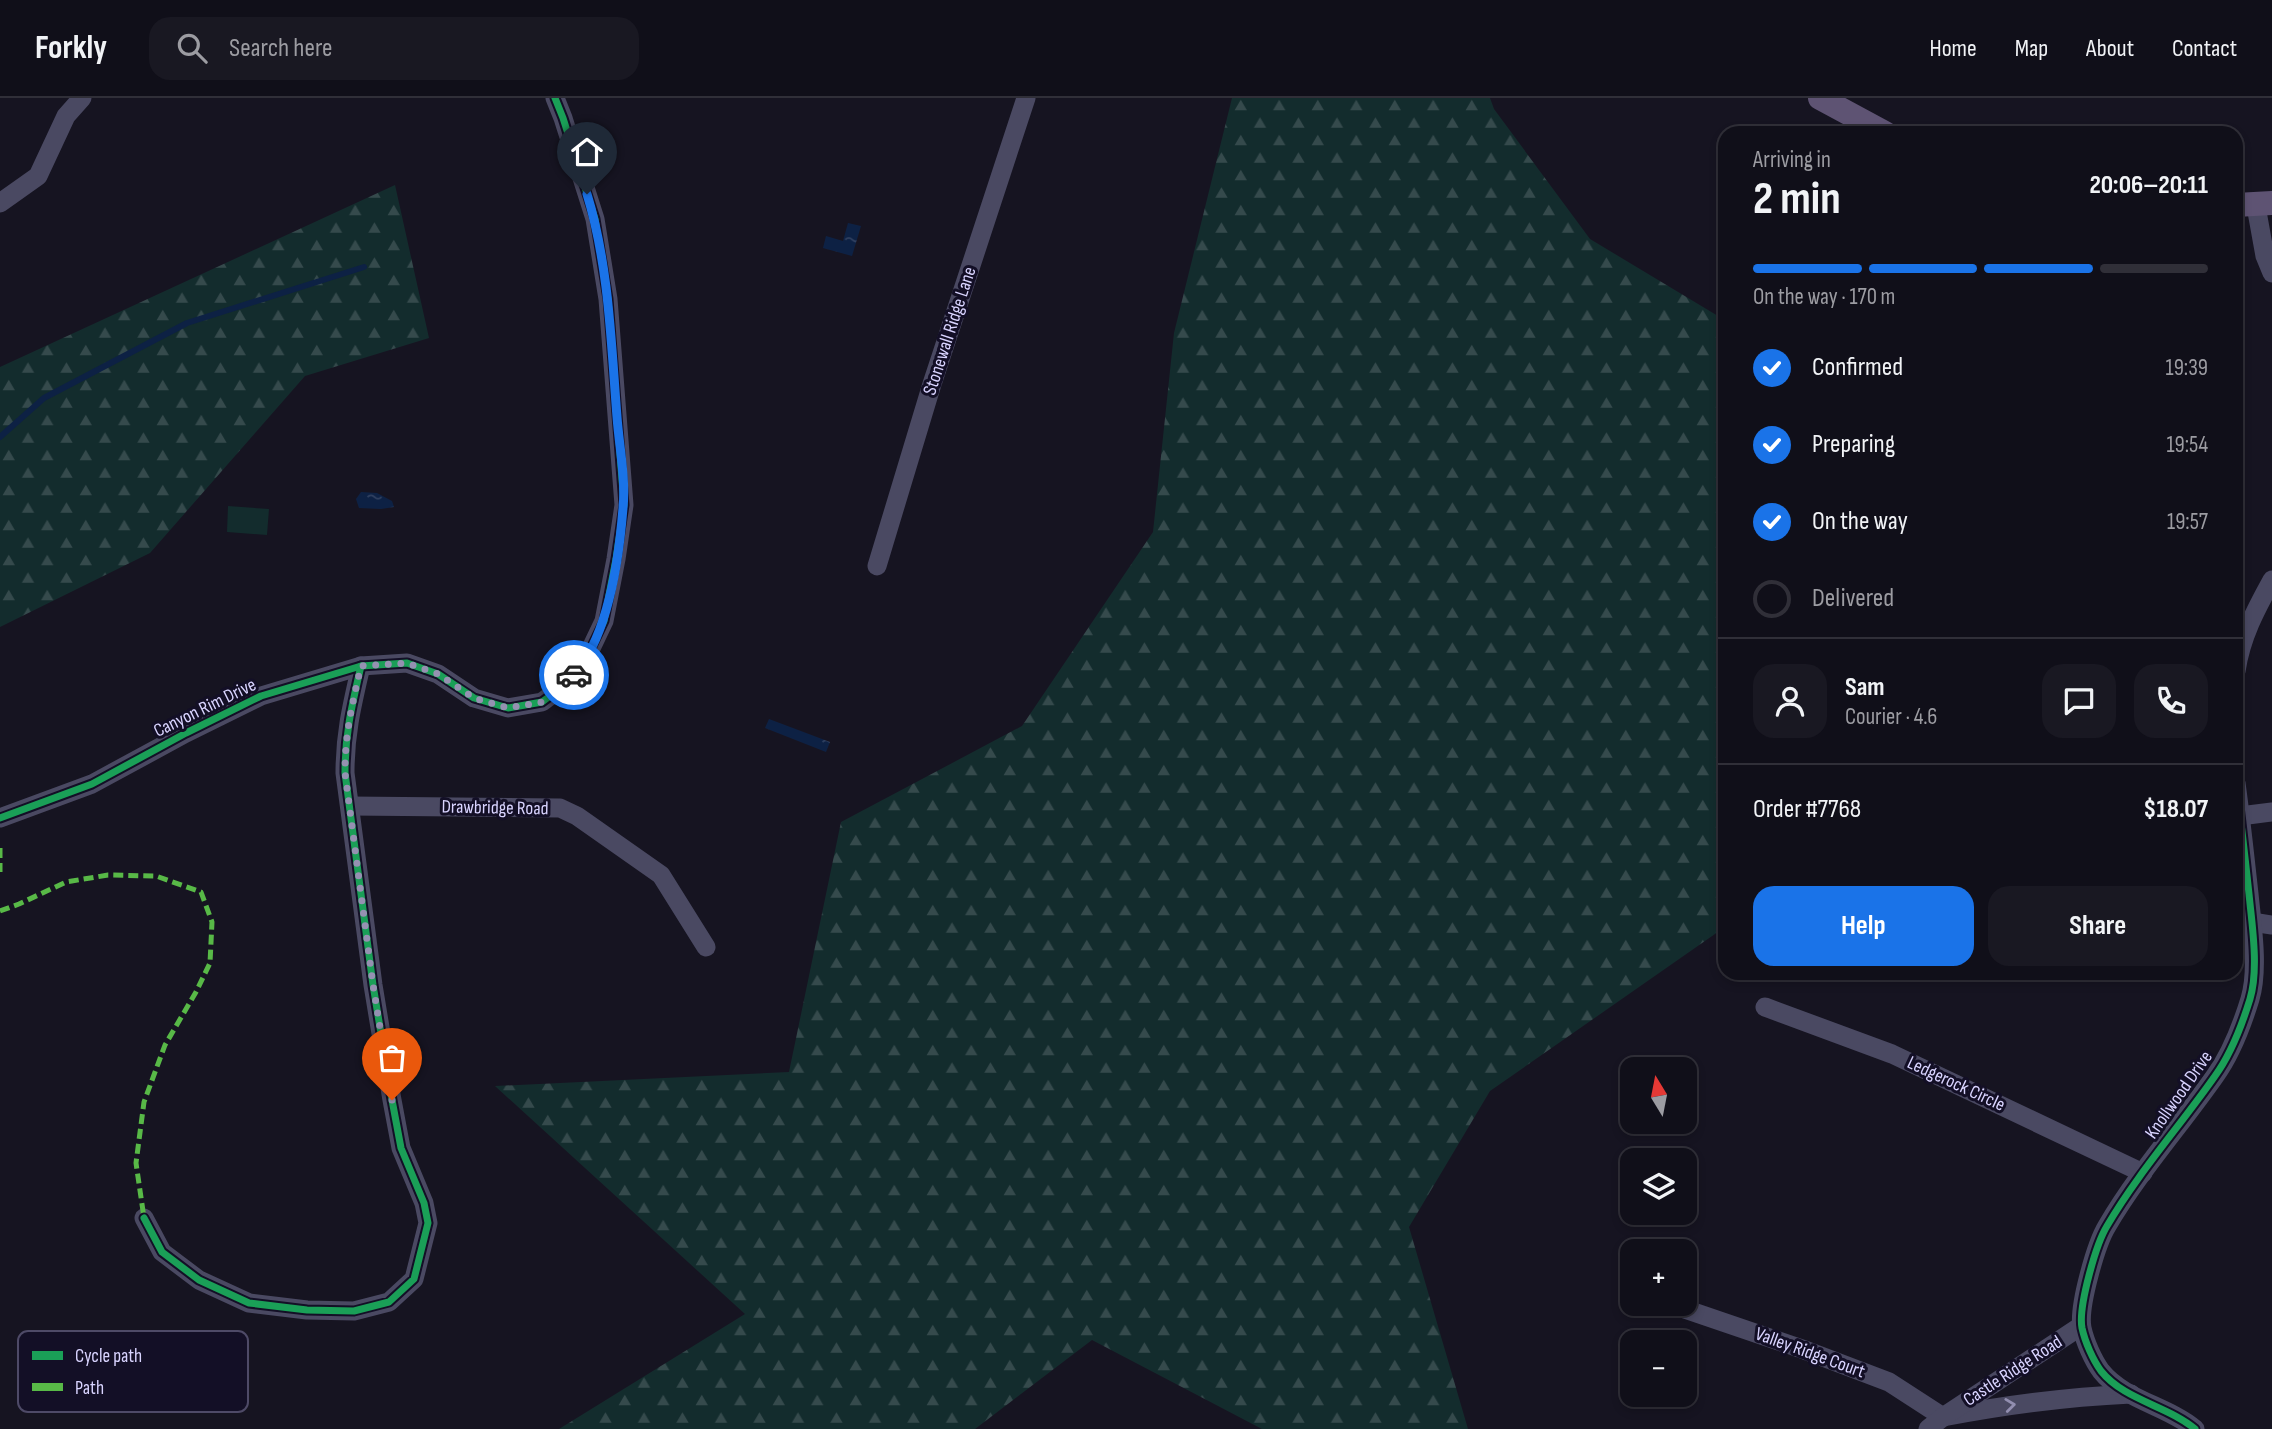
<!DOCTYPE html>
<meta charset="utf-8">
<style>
:root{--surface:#100f19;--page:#191822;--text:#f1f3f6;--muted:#9c9ca2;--line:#302f38;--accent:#1a73e8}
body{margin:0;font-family:"Sofia Sans Condensed",sans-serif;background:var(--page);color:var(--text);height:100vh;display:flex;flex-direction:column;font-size:26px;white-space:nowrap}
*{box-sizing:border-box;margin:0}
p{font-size:23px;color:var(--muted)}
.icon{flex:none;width:38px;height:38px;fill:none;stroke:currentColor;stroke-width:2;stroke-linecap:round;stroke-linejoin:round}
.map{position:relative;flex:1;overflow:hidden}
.panel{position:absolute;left:1718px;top:28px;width:525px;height:854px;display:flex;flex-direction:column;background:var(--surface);border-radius:21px;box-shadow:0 4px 10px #0003,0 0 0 2px var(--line)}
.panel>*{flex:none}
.needle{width:46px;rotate:350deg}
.buttons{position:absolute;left:1620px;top:959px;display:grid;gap:14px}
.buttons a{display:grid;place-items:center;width:77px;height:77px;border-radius:14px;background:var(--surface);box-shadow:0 4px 10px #0003,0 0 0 2px var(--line);font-size:35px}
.pin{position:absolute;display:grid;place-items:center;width:60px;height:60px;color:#fff;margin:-72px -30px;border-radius:50% 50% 50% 0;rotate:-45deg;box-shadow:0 0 7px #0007}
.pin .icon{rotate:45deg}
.courier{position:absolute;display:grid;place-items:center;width:70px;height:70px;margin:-35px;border:5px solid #1a73e8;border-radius:50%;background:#fff;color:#222;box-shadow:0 2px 9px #0007}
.headline em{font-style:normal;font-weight:700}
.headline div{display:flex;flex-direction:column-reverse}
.headline{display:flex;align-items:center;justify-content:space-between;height:119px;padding:0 35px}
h1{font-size:46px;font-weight:700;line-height:52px}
.bar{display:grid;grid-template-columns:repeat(4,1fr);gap:10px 7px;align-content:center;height:84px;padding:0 35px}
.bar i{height:9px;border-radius:5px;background:var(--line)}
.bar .current{background:var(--accent)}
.bar p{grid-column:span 4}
.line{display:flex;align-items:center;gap:18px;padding:0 35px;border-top:2px solid var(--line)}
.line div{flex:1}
.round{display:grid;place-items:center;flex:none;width:74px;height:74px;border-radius:21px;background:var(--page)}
ol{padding:0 35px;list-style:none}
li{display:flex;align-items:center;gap:21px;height:77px}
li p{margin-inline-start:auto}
li .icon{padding:7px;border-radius:50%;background:var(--accent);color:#fff;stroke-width:4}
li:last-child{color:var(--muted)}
li i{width:38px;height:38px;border:4px solid var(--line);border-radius:50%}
.cta{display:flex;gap:14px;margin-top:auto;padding:14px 35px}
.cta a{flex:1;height:80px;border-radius:21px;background:var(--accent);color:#fff;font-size:28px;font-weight:700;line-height:80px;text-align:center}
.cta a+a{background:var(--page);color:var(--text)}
header{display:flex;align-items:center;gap:42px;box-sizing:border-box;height:98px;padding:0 35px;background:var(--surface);border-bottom:2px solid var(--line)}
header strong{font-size:33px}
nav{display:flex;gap:38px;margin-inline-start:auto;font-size:24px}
.search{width:490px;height:63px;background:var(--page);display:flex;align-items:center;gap:18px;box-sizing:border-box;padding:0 24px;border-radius:21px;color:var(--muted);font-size:26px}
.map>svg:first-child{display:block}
.forest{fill:url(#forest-firs)}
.garden{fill:#132c2d}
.water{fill:url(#water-ripples)}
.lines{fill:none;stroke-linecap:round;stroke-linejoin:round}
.stream{stroke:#0d2144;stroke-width:6}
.minor{stroke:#4a4962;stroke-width:19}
.major{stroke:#5e5373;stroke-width:24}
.quiet{stroke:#58b947;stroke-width:5;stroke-dasharray:10 5;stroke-linecap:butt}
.cycleway-casing{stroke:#130f26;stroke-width:11}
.cycleway{stroke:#1a9f57;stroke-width:7}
.oneway{stroke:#928eb0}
.done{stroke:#9591b1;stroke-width:7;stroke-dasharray:0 12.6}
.route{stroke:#1a73e8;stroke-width:9}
.labels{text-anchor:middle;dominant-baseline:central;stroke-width:6;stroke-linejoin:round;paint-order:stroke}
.street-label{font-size:19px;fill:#d9d4ff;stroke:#130f26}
.key{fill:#130f26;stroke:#4e4a67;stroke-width:2}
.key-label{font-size:19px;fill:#d9d4ff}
</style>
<header>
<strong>Forkly</strong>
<div class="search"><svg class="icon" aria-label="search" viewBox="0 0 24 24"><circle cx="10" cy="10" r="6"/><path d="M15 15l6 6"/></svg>Search here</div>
<nav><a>Home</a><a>Map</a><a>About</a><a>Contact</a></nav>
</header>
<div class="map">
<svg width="2272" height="1331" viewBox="0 0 2272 1331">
<defs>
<pattern id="forest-firs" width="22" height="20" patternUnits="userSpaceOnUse" patternTransform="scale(1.75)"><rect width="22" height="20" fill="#132c2d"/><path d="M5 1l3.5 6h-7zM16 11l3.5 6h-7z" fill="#354a4c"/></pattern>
<pattern id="water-ripples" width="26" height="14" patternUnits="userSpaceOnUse" patternTransform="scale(1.75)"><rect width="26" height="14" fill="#0d2144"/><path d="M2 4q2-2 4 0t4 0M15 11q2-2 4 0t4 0" fill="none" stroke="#304060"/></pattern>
</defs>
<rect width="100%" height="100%" fill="#161421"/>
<g class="forest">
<polygon points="1232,0 1490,0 1494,11 1590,141 1718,218 1725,219 1725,829 1490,993 1409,1129 1468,1331 1262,1331 1092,1242 975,1331 559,1331 745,1216 495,988 789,974 841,724 1022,628 1153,434 1174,235"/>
<polygon points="395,87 429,240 305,278 150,455 0,529 0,269"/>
</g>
<polygon class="garden" points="228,408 269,411 267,437 227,434"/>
<g class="water">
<polygon points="848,125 861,128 852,158 823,150 826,138 843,143"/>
<polygon points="361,394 377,395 392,403 394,409 381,411 359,410 356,401"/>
<polygon points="769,621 830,644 826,654 765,630"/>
</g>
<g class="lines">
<polyline class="stream" points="0,339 44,300 187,225 364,169"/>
<g class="minor">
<polyline points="0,105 38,78 66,18 82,0"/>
<polyline points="2256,108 2265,158 2272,175"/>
<polyline points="877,468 932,286 1026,0"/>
<path d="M2236,573C2241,539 2256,511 2272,482"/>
<polyline points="350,708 560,710 577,718 661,777 706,849"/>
<polyline points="2240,718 2272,714"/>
<polyline points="0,720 92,686 186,635 261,598 361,568 407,565 438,576 474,600 508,610 542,604 562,589 584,565 604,523 616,461 624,407 608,201 595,121 563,20 555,0"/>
<polyline points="2252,824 2272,827"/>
<polyline points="1765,909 1892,956 2143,1075"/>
<path d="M144,1120L162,1154L199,1182L249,1205L307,1212L354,1213L389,1204L414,1181L428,1125L424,1105L401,1050L392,1002L373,887L345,675C345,635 352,607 361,568"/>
<polyline points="1670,1206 1802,1251 1889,1284 1943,1319"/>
<path d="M1943,1319C2005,1307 2067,1299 2131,1296"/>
<polyline points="1928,1331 1943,1319 2081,1228"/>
<path d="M2195,1331C2168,1308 2124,1302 2101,1273C2093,1262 2085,1244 2082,1230C2078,1209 2096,1146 2107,1128C2138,1075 2180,1028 2215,978C2231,956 2242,927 2250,901C2259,871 2252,827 2249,796C2245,759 2241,722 2236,685"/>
</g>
<g class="major">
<polyline points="1820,0 1885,35"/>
<polyline points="2236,107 2272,105"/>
</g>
<g class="quiet">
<polyline points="0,750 0,774"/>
<polyline points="0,813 19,806 66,784 108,777 156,778 201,794 212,824 210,865 196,894 165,947 144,1004 136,1065 144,1120"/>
</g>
<defs>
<g id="cycleway">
<polyline points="0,720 92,686 186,635 261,598 361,568 407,565 438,576 474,600 508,610 542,604 562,589 584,565 604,523 616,461 624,407 608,201 595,121 563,20 555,0"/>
<path d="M144,1120L162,1154L199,1182L249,1205L307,1212L354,1213L389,1204L414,1181L428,1125L424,1105L401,1050L392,1002L373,887L345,675C345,635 352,607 361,568"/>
<path d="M2195,1331C2168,1308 2124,1302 2101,1273C2093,1262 2085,1244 2082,1230C2078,1209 2096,1146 2107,1128C2138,1075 2180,1028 2215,978C2231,956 2242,927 2250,901C2259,871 2252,827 2249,796C2245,759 2241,722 2236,685"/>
</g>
</defs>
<use href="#cycleway" class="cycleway-casing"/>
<use href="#cycleway" class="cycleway"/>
</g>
<defs><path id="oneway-chevron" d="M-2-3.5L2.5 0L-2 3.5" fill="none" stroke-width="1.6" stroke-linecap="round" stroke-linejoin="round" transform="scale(1.75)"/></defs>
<use class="oneway" href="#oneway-chevron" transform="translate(2010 1307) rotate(-7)"/>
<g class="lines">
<path class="done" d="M392,1002L373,887L345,675C345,634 352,608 361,568L407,565L438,576L474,600L508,610L542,604L562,589L574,577"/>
<path class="route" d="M574,577C608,538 619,461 623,410C626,381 619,347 617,319C611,244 609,168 587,96"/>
</g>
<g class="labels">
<g class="street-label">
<text transform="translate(950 233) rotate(-72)">Stonewall Ridge Lane</text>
<text transform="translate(205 610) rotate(-26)">Canyon Rim Drive</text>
<text transform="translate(495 710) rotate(1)">Drawbridge Road</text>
<text transform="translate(1956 986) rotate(25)">Ledgerock Circle</text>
<text transform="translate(2179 997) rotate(-55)">Knollwood Drive</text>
<text transform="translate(1810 1255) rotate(20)">Valley Ridge Court</text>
<text transform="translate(2013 1273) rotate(-33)">Castle Ridge Road</text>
</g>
</g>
<rect x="18" y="1233" width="230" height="81" rx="10" class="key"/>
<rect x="32" y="1253" width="31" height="9" fill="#1a9f57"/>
<rect x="32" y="1285" width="31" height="8" fill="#58b947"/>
<g class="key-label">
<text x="75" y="1264">Cycle path</text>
<text x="75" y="1296">Path</text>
</g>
</svg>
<div class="buttons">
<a><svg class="needle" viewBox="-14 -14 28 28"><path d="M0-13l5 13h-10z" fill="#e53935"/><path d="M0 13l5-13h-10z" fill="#9c9ca2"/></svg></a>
<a><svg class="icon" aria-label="layers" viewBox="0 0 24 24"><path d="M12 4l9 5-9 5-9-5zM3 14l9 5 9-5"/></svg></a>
<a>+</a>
<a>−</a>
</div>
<div class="pin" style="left:392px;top:1002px;background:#ea580c"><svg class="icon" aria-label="bag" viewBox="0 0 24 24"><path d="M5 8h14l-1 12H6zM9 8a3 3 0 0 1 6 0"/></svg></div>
<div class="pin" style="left:587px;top:96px;background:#1f2937"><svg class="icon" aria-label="home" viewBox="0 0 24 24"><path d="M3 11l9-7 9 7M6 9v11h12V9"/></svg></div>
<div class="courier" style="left:574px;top:577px"><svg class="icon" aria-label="car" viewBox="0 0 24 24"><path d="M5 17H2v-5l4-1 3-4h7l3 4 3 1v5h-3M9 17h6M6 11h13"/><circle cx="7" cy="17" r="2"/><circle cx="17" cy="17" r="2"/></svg></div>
<section class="panel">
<div class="headline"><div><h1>2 min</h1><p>Arriving in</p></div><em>20:06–20:11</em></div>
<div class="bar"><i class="current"></i><i class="current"></i><i class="current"></i><i></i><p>On the way · 170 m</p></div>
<ol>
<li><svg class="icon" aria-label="check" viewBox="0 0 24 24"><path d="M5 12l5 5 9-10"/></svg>Confirmed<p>19:39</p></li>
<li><svg class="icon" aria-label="check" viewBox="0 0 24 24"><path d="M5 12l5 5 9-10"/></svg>Preparing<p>19:54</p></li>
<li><svg class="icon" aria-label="check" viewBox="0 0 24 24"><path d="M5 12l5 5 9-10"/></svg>On the way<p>19:57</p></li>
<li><i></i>Delivered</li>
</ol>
<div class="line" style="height:126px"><a class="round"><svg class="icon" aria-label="person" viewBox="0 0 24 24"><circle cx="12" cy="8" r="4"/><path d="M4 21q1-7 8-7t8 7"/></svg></a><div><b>Sam</b><p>Courier · 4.6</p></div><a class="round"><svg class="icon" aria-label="chat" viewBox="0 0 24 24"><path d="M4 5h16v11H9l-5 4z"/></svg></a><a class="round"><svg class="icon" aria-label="phone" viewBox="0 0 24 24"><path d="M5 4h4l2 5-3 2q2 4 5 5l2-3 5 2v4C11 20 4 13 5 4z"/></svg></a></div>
<div class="line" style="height:91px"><div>Order #7768</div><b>$18.07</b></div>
<div class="cta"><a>Help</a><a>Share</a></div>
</section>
</div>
